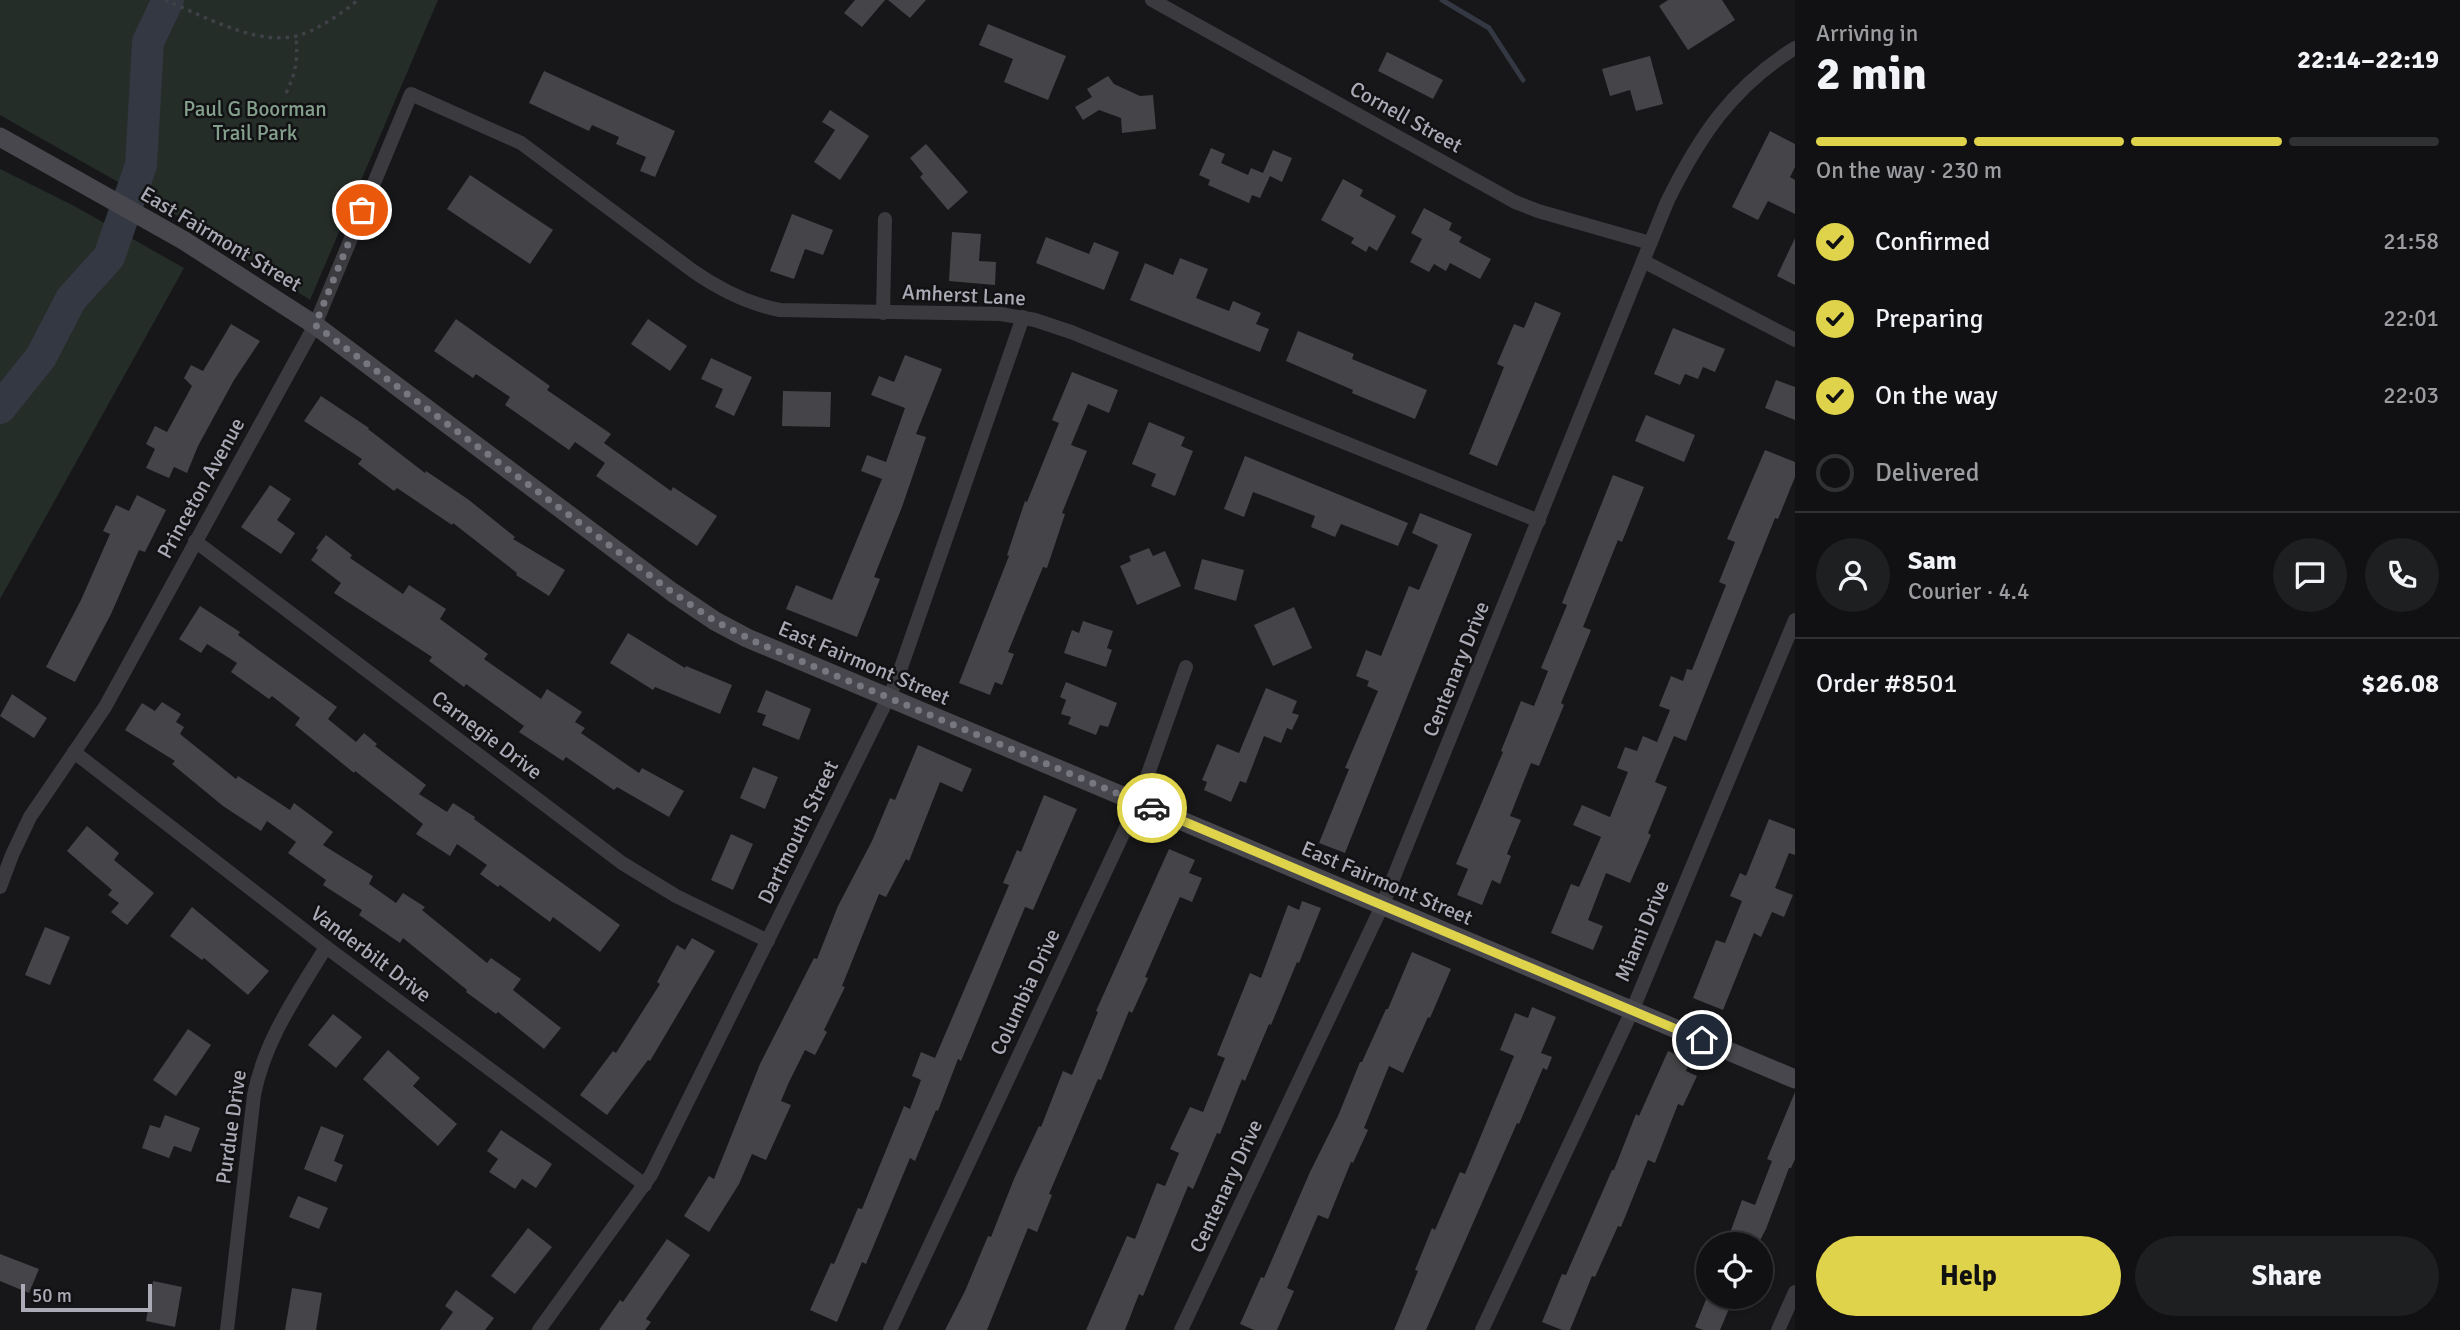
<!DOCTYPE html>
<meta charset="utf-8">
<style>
:root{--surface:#111113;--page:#1e1f21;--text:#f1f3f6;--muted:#9c9da0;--line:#303133;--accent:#ded34a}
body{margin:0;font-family:Signika,sans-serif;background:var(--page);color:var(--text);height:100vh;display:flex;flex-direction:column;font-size:26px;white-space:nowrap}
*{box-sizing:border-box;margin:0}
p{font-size:23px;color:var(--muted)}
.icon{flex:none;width:38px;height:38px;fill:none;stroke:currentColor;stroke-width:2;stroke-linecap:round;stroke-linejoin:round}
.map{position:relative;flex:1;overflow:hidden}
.panel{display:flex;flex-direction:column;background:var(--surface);width:665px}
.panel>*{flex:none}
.fabs{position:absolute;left:1696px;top:1232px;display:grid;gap:14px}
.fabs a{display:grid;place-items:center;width:77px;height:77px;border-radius:50%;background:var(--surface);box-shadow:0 2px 5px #0004,0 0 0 2px var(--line);font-size:35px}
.scale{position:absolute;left:21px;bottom:18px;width:131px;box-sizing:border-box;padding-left:7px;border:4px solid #ababb7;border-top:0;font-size:19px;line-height:24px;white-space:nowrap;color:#ababb7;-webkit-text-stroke:5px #121214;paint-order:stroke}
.pin{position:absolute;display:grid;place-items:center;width:60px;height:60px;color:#fff;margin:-30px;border:4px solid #fff;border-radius:50%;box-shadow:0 2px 7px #0007}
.courier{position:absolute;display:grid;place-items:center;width:70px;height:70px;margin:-35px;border:5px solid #ded34a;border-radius:50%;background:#fff;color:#222;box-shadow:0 2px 9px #0007}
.summary em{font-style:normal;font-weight:700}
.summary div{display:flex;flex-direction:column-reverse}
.summary{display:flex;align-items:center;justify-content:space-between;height:119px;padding:0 21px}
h1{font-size:46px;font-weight:700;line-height:52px}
.bar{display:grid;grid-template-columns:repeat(4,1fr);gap:10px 7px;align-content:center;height:84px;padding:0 21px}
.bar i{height:9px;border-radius:5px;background:var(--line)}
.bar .selected{background:var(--accent)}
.bar p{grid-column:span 4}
.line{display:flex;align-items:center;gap:18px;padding:0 21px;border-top:2px solid var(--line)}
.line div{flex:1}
.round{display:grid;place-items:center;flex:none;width:74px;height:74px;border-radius:37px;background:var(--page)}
ol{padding:0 21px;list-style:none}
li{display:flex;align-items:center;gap:21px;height:77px}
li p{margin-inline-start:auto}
li .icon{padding:7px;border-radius:50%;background:var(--accent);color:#111;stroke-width:4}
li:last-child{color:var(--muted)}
li i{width:38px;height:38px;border:4px solid var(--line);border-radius:50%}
.button{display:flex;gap:14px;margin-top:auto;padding:14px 21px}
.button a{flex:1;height:80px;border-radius:42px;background:var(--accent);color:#111;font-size:28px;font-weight:700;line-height:80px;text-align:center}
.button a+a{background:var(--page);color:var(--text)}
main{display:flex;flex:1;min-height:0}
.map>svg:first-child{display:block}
.green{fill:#252d29}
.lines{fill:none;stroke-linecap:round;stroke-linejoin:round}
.stream{stroke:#333842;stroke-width:5}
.river{stroke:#333842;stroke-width:32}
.building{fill:#454448}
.path{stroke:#404146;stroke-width:3.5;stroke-dasharray:3.5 5;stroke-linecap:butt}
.street{stroke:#3b3a3f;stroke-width:14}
.secondary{stroke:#47474d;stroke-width:19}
.done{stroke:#777780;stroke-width:7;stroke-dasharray:0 12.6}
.route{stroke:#ded34a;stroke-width:9}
.labels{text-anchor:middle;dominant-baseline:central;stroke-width:5;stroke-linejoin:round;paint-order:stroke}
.park-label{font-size:21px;fill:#84a08d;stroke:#121214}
.street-label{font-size:21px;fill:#ababb7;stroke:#121214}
</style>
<main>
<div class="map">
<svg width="1795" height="1330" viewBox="0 0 1795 1330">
<rect width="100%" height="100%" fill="#171719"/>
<g class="green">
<polygon points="0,0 438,0 310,300 199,228 0,115"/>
<polygon points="0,169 76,207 184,268 0,599"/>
</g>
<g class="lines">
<polyline class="stream" points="1442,0 1489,28 1523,80"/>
<polyline class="river" points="0,408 41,357 71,299 109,257 141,165 148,42 168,0"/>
</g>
<g class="building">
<polygon points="855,0 885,0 862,27 844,13"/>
<polygon points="888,0 926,0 910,18"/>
<polygon points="1668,0 1722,0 1735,20 1688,50 1659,6"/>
<polygon points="988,24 1066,56 1048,100 1004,82 1013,59 979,45"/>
<polygon points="1387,52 1443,80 1433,99 1378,71"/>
<polygon points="1650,56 1663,104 1636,111 1630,90 1610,96 1602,69"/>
<polygon points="544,71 675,131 655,177 640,171 646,157 616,144 619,137 592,125 589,131 529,103"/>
<polygon points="1108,76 1114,84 1140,96 1153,95 1156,129 1122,133 1121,118 1099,110 1083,120 1075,107 1092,97 1087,89"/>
<polygon points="830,110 869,136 840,180 814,162 835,130 822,122"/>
<polygon points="1770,131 1795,144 1795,167 1790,177 1795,180 1795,214 1768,201 1758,220 1732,207"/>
<polygon points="926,144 968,192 948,210 920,177 923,174 910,158"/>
<polygon points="1211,148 1225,154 1221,163 1248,175 1251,168 1263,173 1273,150 1292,158 1282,182 1270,176 1260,198 1252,195 1249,203 1208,185 1210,180 1199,175"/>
<polygon points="470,175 553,230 530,264 447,209"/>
<polygon points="1343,179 1363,190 1360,196 1396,216 1377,251 1369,246 1366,252 1351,243 1354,238 1321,220"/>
<polygon points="1424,208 1452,223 1449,230 1462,237 1459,242 1491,259 1480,279 1450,263 1446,271 1434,264 1429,272 1410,262 1422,239 1411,233"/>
<polygon points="792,214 833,230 823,255 805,249 794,279 770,271"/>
<polygon points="952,232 981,234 979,261 996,262 995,285 949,281"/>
<polygon points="1046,237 1089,254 1094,242 1119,252 1104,290 1036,263"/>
<polygon points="1795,238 1795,285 1777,276"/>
<polygon points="1180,258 1208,269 1196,298 1229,311 1233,301 1261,313 1256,324 1269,329 1260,352 1130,300 1145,263 1173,275"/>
<polygon points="1535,302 1561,313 1497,466 1469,454 1504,367 1497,364 1514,324 1524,328"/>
<polygon points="456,319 550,386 547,390 611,434 604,443 671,491 673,487 717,516 697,546 596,476 605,463 575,442 569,450 505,405 510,397 476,374 473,378 434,351"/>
<polygon points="648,319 687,346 670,371 631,344"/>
<polygon points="231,324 260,341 234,380 198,446 187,473 174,467 169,478 146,468 155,449 146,444 155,426 167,432 192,386 184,378 191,365 203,371"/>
<polygon points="1673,328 1725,349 1715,372 1703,367 1698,379 1685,374 1680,385 1654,374"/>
<polygon points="1298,331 1354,354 1352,359 1427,390 1415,419 1352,393 1353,390 1286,361"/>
<polygon points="905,355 942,369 916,434 926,437 902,507 874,577 880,579 857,637 786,609 796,585 832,600 882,479 861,471 867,455 886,462 905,408 871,395 879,376 894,382"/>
<polygon points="711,358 752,377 734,416 715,407 723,389 701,379"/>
<polygon points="1072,372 1118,390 1109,413 1088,404 1071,445 1087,451 1062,513 1065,514 1047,568 1043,567 1008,652 1014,654 1002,685 995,682 990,695 959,683 1009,556 1007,555 1025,501 1027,502 1059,423 1052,420"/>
<polygon points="1776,380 1795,387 1795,420 1765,408"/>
<polygon points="783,391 831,392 830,427 782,426"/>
<polygon points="321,396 369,428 368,429 425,473 426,471 469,500 515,537 513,539 565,570 549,596 516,575 517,573 453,523 452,525 397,488 394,491 358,464 362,459 304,421"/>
<polygon points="1646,415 1695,435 1684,462 1635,441"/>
<polygon points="1149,422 1185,437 1181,446 1193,451 1175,496 1151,486 1156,474 1132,464"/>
<polygon points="1765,450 1795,462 1795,477 1778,519 1775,518 1686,741 1674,736 1655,782 1667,787 1648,833 1651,835 1630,883 1606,873 1588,920 1603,926 1593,950 1551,933 1571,884 1579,887 1601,837 1573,825 1582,805 1610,817 1628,772 1617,768 1625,747 1637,751 1643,736 1657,742 1670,710 1659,706 1671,676 1683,681 1687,669 1692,670 1726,585 1719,582 1735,542 1727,539"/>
<polygon points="1245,456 1408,523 1398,546 1341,524 1335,537 1311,527 1315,516 1253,492 1244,517 1224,509"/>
<polygon points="1613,475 1644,487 1622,542 1618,540 1583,627 1591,630 1561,703 1564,705 1539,766 1531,763 1510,816 1521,820 1507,854 1511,856 1500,884 1492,880 1482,905 1457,895 1468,869 1456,864 1503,752 1501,751 1521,701 1534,706 1548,671 1541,668 1567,605 1562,603"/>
<polygon points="270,485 291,499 277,520 295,533 281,554 241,527"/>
<polygon points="137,495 166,510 145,552 139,550 111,614 75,682 46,667 81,600 110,534 103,531 116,505 129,511"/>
<polygon points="1420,513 1472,534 1345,853 1319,843 1349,769 1345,768 1378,691 1367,686 1369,681 1356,676 1366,650 1381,656 1409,586 1419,590 1438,545 1412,533"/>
<polygon points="326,535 352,555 350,558 403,594 409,585 446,609 440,619 488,654 484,659 541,699 547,689 582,712 575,722 585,728 581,733 639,773 642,768 684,791 669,817 617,787 614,790 566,757 563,761 519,732 524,726 466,684 464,687 429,661 432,657 334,593 341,583 311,560 318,550 316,548"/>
<polygon points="1149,548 1153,556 1165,551 1181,586 1137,605 1120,566 1131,561 1129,556"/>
<polygon points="1202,559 1244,570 1236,601 1194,589"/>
<polygon points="200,606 240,632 238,635 337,707 328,719 356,742 364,733 377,744 375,746 426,785 419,794 447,812 453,803 475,817 474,819 620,925 600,952 553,917 550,922 500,885 498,887 480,874 487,865 457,844 450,856 416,834 423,824 355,771 354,773 295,725 300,718 272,696 269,699 231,672 237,663 207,644 201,653 179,639"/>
<polygon points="1294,607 1312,648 1273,666 1254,625"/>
<polygon points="1083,621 1113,631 1107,648 1112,650 1106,667 1064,653 1072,630 1079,633"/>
<polygon points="628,633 685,668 686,666 732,685 720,714 655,687 653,690 610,663"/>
<polygon points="1066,682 1117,703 1108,727 1100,725 1096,735 1068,724 1071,717 1061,714 1066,700 1060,697"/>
<polygon points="1266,688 1297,701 1292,713 1299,715 1292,730 1287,728 1281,743 1264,736 1246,783 1240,781 1231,802 1204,790 1207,782 1202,780 1217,744 1239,753"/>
<polygon points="766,690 811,709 799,740 762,725 766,715 757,712"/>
<polygon points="12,694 47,718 34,738 0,716"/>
<polygon points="162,702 181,714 176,722 184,727 180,734 236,779 238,776 290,810 294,803 333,832 323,845 373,876 369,884 396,903 403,893 425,907 422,910 487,963 491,958 521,979 513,990 561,1028 544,1049 498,1012 496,1014 466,992 467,990 403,938 400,943 359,915 362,910 323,885 326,880 288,853 296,842 267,821 261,831 223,806 172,764 175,761 125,730 142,703 155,711"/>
<polygon points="918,745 972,769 962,792 940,782 909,861 906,859 886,897 879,894 842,986 845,987 824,1030 827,1032 815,1055 805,1050 789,1082 781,1101 791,1105 766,1160 752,1154 739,1184 709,1232 684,1216 709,1176 714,1179 760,1064 814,958 817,959 838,906 872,841 890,798 895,800"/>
<polygon points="753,767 778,777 765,809 740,798"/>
<polygon points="1044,795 1077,809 1033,910 1025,907 961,1061 958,1059 938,1111 936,1110 915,1161 910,1158 866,1264 862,1262 837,1322 810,1310 831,1263 834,1264 858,1208 862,1209 904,1106 910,1109 921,1080 912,1076 921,1052 935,1058 1009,885 1003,883 1017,850 1021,852"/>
<polygon points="1769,819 1795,829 1795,855 1789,853 1775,888 1793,895 1784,917 1772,912 1761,937 1754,933 1723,1010 1693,998 1716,940 1725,943 1742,901 1730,896 1740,873 1746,876"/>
<polygon points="87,826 119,853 114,860 154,893 127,925 111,912 119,903 108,895 112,890 67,851"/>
<polygon points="731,834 753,844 733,890 711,880"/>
<polygon points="1169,849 1195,860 1189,873 1202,878 1192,902 1180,897 1145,977 1148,978 1132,1013 1129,1011 1101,1080 1098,1079 1049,1194 1052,1195 1037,1232 1028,1228 987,1330 945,1330 965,1291 988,1236 991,1237 1014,1179 1039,1126 1041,1127 1063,1071 1072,1075 1098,1012 1096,1011"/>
<polygon points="1302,901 1321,908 1299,963 1297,962 1271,1025 1269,1024 1245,1081 1242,1079 1220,1134 1217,1133 1193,1189 1188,1186 1143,1296 1139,1294 1125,1330 1086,1330 1127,1236 1135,1239 1157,1183 1165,1186 1179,1153 1170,1149 1190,1107 1203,1112 1225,1058 1217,1055 1250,973 1261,978 1288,905 1299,910"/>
<polygon points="192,907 269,971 248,995 204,958 202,960 170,936"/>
<polygon points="45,927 70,937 50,985 25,975"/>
<polygon points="692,938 715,951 650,1061 648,1060 607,1115 580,1095 613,1051 616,1053 660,984 657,982 677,945 685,950"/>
<polygon points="1412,952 1451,969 1430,1018 1428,1017 1403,1073 1389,1066 1364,1128 1368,1130 1353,1163 1351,1162 1328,1219 1318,1215 1287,1288 1294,1291 1277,1330 1254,1330 1240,1324 1261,1277 1264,1278 1310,1172 1338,1116 1360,1062 1362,1062 1386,1009 1388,1009"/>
<polygon points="1532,1007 1556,1017 1541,1053 1552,1057 1547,1070 1543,1068 1519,1124 1517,1123 1426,1330 1394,1330 1418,1271 1415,1270 1432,1228 1435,1230 1460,1172 1465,1174 1514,1056 1500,1050 1515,1013 1528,1018"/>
<polygon points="333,1014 362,1037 336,1068 308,1045"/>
<polygon points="188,1029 211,1045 176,1096 153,1080"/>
<polygon points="388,1050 420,1078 413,1086 457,1124 438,1146 363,1079"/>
<polygon points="1668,1051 1690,1061 1686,1071 1697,1076 1683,1106 1678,1104 1655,1163 1648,1160 1621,1227 1618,1226 1595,1277 1592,1276 1570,1330 1562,1330 1542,1322 1562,1274 1566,1275 1612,1170 1614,1170 1636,1114 1639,1116"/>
<polygon points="1795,1092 1795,1159 1791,1168 1789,1168 1766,1229 1758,1244 1726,1244 1742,1200 1755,1205 1772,1161 1767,1159"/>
<polygon points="165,1115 200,1128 191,1152 174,1146 169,1158 142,1148 150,1125 160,1128"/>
<polygon points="321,1126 344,1135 334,1161 343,1165 336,1182 304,1169"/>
<polygon points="501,1130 552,1164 536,1188 522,1179 515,1189 489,1172 498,1159 487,1151"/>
<polygon points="298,1196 328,1208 319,1229 289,1217"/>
<polygon points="528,1228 552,1247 515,1294 491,1276"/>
<polygon points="667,1239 690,1255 646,1319 651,1322 645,1330 599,1330 620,1300 623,1302"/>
<polygon points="0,1254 39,1269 29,1293 0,1281"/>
<polygon points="153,1281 182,1287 175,1327 146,1321"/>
<polygon points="292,1288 322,1293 316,1330 285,1330"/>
<polygon points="456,1290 494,1318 485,1330 440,1330 453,1312 445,1306"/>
<polygon points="1707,1297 1734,1297 1720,1330 1703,1330 1695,1327"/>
</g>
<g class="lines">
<g class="path">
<path d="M165,0C204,16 261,49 303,34C319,29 345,11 358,0"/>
<path d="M286,93C296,73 298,59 296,36"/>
</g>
<g class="street">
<polyline points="1152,0 1515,202 1538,211 1650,243"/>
<polyline points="1643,261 1795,340"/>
<polyline points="883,313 885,219"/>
<polyline points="195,541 622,863 676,896 768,941"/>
<polyline points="74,752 326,947 645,1185"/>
<path d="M0,887L12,855L30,817L105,707L315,325L411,94L521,143L693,271C719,289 748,304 780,310L1001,314L1035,320L1071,332L1539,521"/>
<path d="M227,1330L254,1095C265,1039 297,995 326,947"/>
<polyline points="539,1330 651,1175 896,682 1023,317"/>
<polyline points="890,1330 1138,802 1186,667"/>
<path d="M1181,1330L1382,906L1667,202C1699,137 1732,87 1795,48"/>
<polyline points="1482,1330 1632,1011 1795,620"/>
<polyline points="1778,1330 1795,1292"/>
</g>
<polyline class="secondary" points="0,137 183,240 315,325 672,592 715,621 747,638 1795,1079"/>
</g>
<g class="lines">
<polyline class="done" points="362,210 315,325 672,592 715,621 758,643 1152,808"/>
<polyline class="route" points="1152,808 1702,1040"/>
</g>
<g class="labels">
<g class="park-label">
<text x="255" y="109">Paul G Boorman<tspan x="255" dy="24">Trail Park</tspan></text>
</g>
<g class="street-label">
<text transform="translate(1406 117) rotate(29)">Cornell Street</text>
<text transform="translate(221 239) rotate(31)">East Fairmont Street</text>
<text transform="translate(964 295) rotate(3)">Amherst Lane</text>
<text transform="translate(201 488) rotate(-61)">Princeton Avenue</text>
<text transform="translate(864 663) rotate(23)">East Fairmont Street</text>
<text transform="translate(1456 669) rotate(-68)">Centenary Drive</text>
<text transform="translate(487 735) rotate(37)">Carnegie Drive</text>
<text transform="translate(798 832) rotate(-64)">Dartmouth Street</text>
<text transform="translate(1387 883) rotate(23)">East Fairmont Street</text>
<text transform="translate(1642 931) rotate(-67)">Miami Drive</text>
<text transform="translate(371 954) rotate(37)">Vanderbilt Drive</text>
<text transform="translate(1025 992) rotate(-65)">Columbia Drive</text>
<text transform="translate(231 1127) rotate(-82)">Purdue Drive</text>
<text transform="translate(1226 1186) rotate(-65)">Centenary Drive</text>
</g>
</g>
</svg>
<div class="fabs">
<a><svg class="icon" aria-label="locate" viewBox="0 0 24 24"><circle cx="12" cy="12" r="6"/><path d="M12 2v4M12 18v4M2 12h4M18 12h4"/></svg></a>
</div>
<div class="scale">50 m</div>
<div class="pin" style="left:362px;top:210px;background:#ea580c"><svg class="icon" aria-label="bag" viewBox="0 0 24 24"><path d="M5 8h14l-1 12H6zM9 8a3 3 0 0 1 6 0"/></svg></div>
<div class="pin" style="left:1702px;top:1040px;background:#1f2937"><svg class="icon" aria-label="home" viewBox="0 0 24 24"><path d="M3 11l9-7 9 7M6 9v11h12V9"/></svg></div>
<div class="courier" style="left:1152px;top:808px"><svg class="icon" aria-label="car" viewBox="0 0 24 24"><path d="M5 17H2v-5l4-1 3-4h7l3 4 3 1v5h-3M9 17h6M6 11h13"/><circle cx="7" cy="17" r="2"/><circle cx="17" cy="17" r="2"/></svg></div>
</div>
<section class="panel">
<div class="summary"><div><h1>2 min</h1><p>Arriving in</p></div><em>22:14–22:19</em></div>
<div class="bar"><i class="selected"></i><i class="selected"></i><i class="selected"></i><i></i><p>On the way · 230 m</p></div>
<ol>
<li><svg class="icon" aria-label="check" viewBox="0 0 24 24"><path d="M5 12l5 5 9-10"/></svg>Confirmed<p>21:58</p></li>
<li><svg class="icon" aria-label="check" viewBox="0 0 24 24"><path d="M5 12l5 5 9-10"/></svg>Preparing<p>22:01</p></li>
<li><svg class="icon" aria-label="check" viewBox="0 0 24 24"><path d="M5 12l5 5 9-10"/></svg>On the way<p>22:03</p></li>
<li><i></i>Delivered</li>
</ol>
<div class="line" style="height:126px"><a class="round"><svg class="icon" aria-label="person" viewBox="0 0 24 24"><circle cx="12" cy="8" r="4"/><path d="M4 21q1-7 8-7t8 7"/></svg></a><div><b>Sam</b><p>Courier · 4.4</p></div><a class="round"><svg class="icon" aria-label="chat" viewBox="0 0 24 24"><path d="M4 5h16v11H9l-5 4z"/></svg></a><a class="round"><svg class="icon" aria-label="phone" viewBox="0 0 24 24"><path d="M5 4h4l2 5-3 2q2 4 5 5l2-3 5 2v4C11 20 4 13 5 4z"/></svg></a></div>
<div class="line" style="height:91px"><div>Order #8501</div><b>$26.08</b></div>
<div class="button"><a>Help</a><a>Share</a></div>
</section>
</main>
